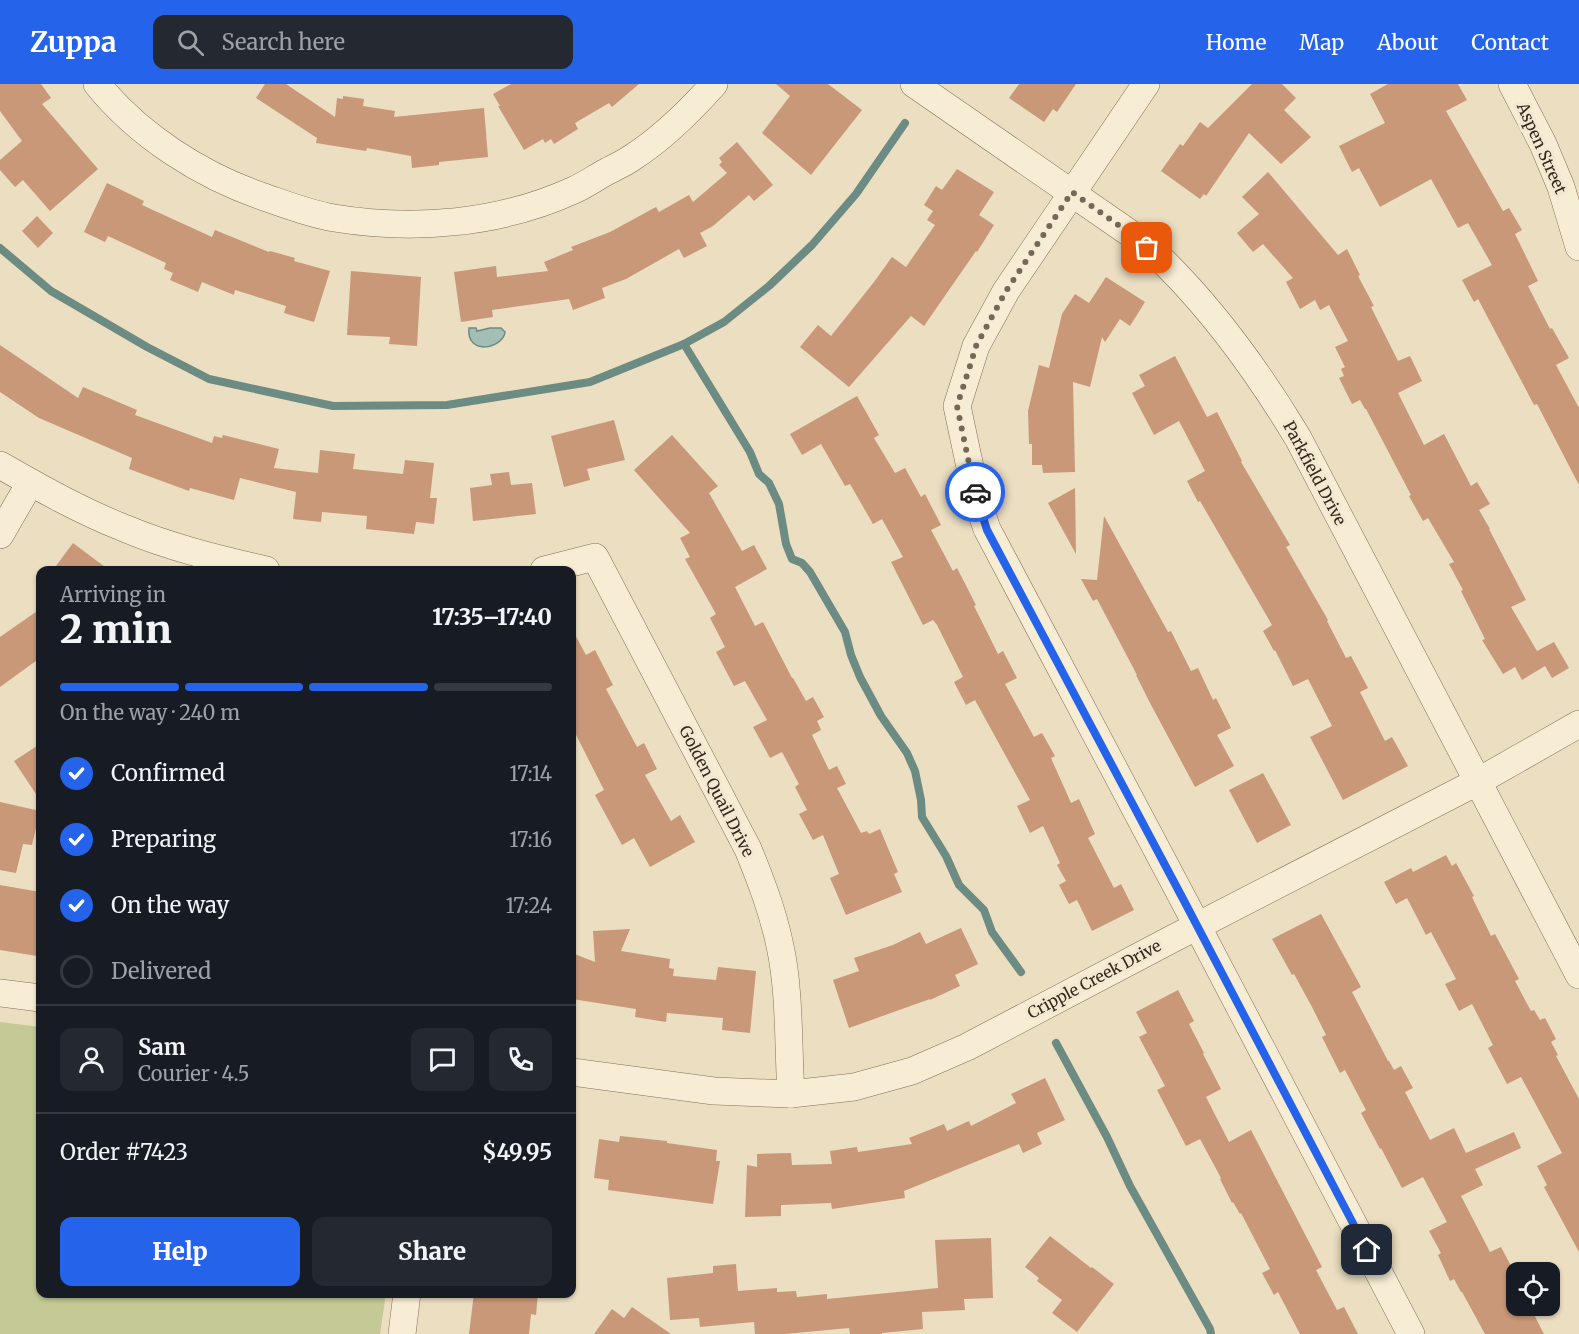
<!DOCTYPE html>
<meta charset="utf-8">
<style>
:root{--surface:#171b24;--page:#242831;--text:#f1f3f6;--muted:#9ea1a6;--line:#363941;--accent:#2563eb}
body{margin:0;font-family:Merriweather,serif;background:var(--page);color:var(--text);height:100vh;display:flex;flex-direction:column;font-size:22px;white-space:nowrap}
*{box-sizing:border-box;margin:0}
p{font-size:20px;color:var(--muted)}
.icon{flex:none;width:33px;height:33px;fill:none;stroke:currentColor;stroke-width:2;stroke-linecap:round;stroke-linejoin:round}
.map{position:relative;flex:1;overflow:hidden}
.side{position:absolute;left:36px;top:482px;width:540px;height:732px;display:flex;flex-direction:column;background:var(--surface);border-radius:12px;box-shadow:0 2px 4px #0004}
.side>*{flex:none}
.tools{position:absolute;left:1506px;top:1178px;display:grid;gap:12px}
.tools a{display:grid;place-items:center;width:54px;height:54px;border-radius:12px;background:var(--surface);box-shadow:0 2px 4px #0004;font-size:30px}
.pin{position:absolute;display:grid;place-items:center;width:51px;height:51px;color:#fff;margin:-26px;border-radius:12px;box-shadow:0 3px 9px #0006}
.courier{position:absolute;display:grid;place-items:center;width:60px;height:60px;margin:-30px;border:4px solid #2563eb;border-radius:50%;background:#fff;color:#222;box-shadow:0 2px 8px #0007}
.head em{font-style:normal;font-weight:800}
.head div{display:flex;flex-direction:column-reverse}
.head{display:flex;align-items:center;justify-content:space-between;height:102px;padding:0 24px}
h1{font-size:39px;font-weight:800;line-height:45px}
.bar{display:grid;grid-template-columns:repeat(4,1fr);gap:9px 6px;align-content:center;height:72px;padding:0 24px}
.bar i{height:8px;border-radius:4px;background:var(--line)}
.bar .on{background:var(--accent)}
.bar p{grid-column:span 4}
.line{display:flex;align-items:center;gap:15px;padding:0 24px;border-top:2px solid var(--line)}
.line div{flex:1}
.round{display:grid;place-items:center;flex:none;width:63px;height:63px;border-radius:12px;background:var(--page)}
ol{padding:0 24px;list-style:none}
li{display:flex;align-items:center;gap:18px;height:66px}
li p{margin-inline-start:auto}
li .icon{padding:6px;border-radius:50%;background:var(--accent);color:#fff;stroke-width:4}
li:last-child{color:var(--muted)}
li i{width:33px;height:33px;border:3px solid var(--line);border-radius:50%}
.cta{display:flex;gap:12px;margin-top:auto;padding:12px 24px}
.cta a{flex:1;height:69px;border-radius:12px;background:var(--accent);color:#fff;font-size:24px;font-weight:800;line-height:69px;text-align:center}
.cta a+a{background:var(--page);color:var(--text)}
header{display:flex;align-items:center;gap:36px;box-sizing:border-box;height:84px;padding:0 30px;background:var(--accent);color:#fff}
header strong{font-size:28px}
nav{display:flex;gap:33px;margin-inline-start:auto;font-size:21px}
.search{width:420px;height:54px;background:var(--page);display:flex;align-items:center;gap:15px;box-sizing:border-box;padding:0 21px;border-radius:12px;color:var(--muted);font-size:22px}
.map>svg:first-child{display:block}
.green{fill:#c4c996}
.water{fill:#a4beb6;stroke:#6b8b83;stroke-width:1.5}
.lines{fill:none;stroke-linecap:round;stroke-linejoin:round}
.stream{stroke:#6b8b83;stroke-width:8}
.building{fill:#c89879}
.minor-casing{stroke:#846f5a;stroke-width:28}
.minor{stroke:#f7ecd4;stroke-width:27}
.done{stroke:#746856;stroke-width:6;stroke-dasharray:0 10.8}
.route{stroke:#2563eb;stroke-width:8}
.labels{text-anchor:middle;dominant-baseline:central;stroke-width:6;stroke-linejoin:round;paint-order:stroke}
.street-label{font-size:16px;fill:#34281d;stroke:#f3e8d0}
</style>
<header>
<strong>Zuppa</strong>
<div class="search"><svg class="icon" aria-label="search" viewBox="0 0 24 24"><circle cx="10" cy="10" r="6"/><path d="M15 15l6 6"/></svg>Search here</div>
<nav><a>Home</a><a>Map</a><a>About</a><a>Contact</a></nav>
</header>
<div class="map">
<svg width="1579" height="1250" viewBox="0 0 1579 1250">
<rect width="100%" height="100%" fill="#ebdec1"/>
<polygon class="green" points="0,938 40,943 40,1209 386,1209 380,1250 0,1250"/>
<path class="water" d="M469,244H476L477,247L490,244H501L505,248C503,265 466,272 469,244Z"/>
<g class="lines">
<g class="stream">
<polyline points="0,164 51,207 147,263 209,295 333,322 447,321 590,298 684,260 724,238 769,202 812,161 856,110 905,39"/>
<polyline points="684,260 750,368 759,390 769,399 779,420 786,460 792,475 802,479 810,488 845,548 851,571 860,593 881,632 907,669 915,687 921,716 922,733 946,772 959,801 984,826 992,848 1021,888"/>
<polyline points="1056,959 1107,1053 1130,1102 1210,1245 1211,1250"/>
</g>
</g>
<g class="building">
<polygon points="0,0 41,0 51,14 42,20 98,85 50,127 23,96 15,103 0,86 0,76 22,57 0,27"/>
<polygon points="265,0 286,0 335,33 337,14 343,15 343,12 364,15 363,22 395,27 394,33 484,24 488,73 439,78 439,81 412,84 411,72 367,64 366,67 316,59 317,54 256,14"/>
<polygon points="511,0 639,0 612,23 609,19 575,39 578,45 554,60 551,55 545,59 543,55 524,66 498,22 500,22 493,10"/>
<polygon points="776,0 828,0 862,26 811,91 762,49 790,12"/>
<polygon points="1019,0 1076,0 1057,28 1053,25 1044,38 1009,14"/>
<polygon points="1252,0 1282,0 1296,14 1284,26 1311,53 1281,80 1249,49 1206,112 1204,110 1200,115 1161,87 1180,60 1183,62 1200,38 1208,44"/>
<polygon points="1388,0 1458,0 1467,16 1446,27 1503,127 1509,124 1522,146 1515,150 1538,197 1528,202 1550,245 1552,244 1569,274 1556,281 1579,324 1579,401 1537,320 1534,321 1478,215 1474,218 1462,196 1492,181 1468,139 1458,144 1431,95 1380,123 1359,84 1352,88 1339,62 1385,39 1370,10"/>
<polygon points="737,58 773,101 754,117 749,111 713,142 700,149 707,162 684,174 679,165 626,195 602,204 605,214 573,226 569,215 492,226 493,233 461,238 454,188 496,182 497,193 548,187 544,178 573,166 571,163 610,148 656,123 659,128 689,111 693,118 727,89 719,81 722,78 719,74"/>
<polygon points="957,85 994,108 979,131 994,141 977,168 976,167 924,242 911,232 849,303 800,263 818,241 831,252 874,198 892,173 906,183 935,141 927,136 933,127 924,121 936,102 942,106"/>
<polygon points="1268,88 1338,171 1347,165 1360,191 1358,192 1374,222 1371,223 1398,277 1410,272 1422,297 1398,309 1424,361 1444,350 1471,402 1477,398 1490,420 1479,426 1490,445 1489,445 1526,516 1511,523 1537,567 1554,558 1569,584 1552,594 1545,582 1522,596 1515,583 1503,590 1482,556 1485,555 1461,507 1463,506 1449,480 1454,478 1428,434 1423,437 1409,412 1411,411 1366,325 1365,325 1360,316 1352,320 1339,294 1344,292 1341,285 1345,283 1335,263 1348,257 1329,221 1320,226 1315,216 1300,225 1286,198 1293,194 1263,160 1253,168 1237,149 1259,130 1242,113"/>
<polygon points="107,99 144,117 142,121 212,153 215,146 269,168 270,167 295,174 294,177 330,187 314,238 284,229 286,222 235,206 234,211 202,198 198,208 170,196 173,189 164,185 166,179 108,152 105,158 84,148"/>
<polygon points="37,132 53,149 38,164 22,147"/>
<polygon points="351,187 421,193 417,262 389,260 390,253 347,251"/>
<polygon points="1106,193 1145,218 1130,242 1120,235 1105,258 1102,253 1090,303 1073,298 1075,388 1043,389 1042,381 1032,381 1032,360 1029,360 1028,327 1039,281 1049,284 1062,230 1075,210 1089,219"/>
<polygon points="0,261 78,314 83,303 137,326 135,331 212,359 214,352 222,354 223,351 279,365 274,384 318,389 320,366 355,370 353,385 403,390 405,376 434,379 430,414 437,414 434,440 416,438 414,450 366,445 367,432 322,428 321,438 293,435 296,408 240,394 234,416 190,404 189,407 129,385 132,374 39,334 0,308"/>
<polygon points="1175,272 1207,333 1217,328 1242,377 1241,378 1290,461 1286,463 1328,536 1327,537 1346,574 1351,572 1368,604 1360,608 1385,657 1392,653 1408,682 1343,716 1310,653 1332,642 1308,595 1293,602 1275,566 1274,567 1263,547 1272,541 1200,417 1198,418 1187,397 1205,387 1179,337 1154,351 1132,309 1145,302 1139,291"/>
<polygon points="857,312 879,351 874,354 895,389 905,384 921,413 925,410 941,441 931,446 953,487 957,484 976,521 974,522 998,570 1003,567 1017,594 1005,600 1034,653 1042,649 1055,672 1051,674 1071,719 1079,715 1095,750 1088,754 1114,804 1121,800 1134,826 1092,847 1077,816 1069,820 1059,801 1066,797 1057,781 1060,779 1043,742 1030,749 1017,722 1030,716 975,616 966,621 954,598 963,593 937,541 933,536 923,541 891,478 903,473 882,435 873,440 850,400 845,402 821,360 802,371 790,350"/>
<polygon points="614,336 625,376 587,385 590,396 564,403 551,352"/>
<polygon points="672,351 718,402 709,409 742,467 754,461 767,485 735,503 755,542 763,538 792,594 793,594 806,617 813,613 824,633 817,637 821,646 812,651 829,686 837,682 846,700 837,704 861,749 867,747 869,750 880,745 898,788 894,790 902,808 846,831 830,794 839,790 823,751 813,756 799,730 807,726 795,703 799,700 782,668 770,674 753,643 767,636 745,597 734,602 716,568 725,563 710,534 716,530 685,475 690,473 680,454 690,449 634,386"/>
<polygon points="509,388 511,401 532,399 536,430 473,437 470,404 492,401 490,390"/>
<polygon points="1075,404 1076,470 1048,419"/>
<polygon points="1104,432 1168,548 1171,547 1191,587 1198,584 1213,616 1216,614 1231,644 1217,651 1234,682 1195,703 1149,617 1136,591 1137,591 1097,515 1093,517 1081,495 1097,496"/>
<polygon points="73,459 109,486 53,486"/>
<polygon points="40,525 40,574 0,603 0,553"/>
<polygon points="572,545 586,571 595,566 613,601 606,605 637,663 644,659 657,685 645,691 671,737 680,731 695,758 650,783 634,754 622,761 595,711 604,706 572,643"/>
<polygon points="40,660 40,716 14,677"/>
<polygon points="1263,689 1291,741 1257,759 1229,706"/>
<polygon points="0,718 40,727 32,761 23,760 16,789 0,786"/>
<polygon points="1446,771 1452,782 1456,779 1474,812 1472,813 1491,852 1495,850 1519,895 1515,897 1531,927 1534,926 1540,936 1545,934 1556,955 1551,958 1558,971 1556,972 1579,1015 1579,1168 1544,1103 1547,1101 1537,1082 1562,1069 1521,993 1507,1000 1488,964 1493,961 1472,920 1459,927 1445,900 1456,895 1431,848 1426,851 1407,814 1396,820 1384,798 1411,784 1413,788"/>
<polygon points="0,801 40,808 40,852 37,872 0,866"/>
<polygon points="1321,830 1361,903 1352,908 1388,977 1389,977 1394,986 1401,982 1413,1004 1405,1008 1430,1056 1454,1044 1466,1069 1514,1048 1521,1064 1475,1085 1483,1101 1461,1112 1490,1168 1501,1163 1511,1182 1509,1183 1516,1198 1516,1221 1529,1221 1544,1250 1485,1250 1462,1208 1461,1208 1454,1195 1450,1197 1438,1171 1441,1169 1429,1147 1447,1138 1423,1093 1402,1104 1381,1064 1380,1065 1361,1029 1366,1026 1345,986 1340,989 1322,953 1326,951 1312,923 1294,890 1292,891 1272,855"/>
<polygon points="961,844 978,880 955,891 960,902 930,916 930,915 849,944 833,896 859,887 854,874 893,861 920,848 926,860"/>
<polygon points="630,845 621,867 670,875 669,884 674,885 673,892 716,896 718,883 756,887 750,949 722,946 723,934 667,929 666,938 635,933 636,925 572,915 572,869 595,878 593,847"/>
<polygon points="1178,906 1194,937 1189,940 1204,969 1203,970 1221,1005 1206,1013 1229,1058 1251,1046 1322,1183 1316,1186 1337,1226 1344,1223 1358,1250 1300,1250 1278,1208 1274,1211 1262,1189 1270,1185 1241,1129 1240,1130 1233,1118 1232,1119 1220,1095 1221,1094 1200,1055 1186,1062 1157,1006 1165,1002 1139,953 1147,949 1136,928"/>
<polygon points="1045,994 1065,1036 1037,1049 1042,1060 1023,1069 1019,1060 904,1107 905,1114 832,1125 831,1119 781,1121 781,1132 745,1133 747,1081 757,1083 757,1070 791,1069 792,1081 832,1080 830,1067 857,1063 858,1068 912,1060 909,1054 944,1040 947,1047 969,1037 971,1042 1016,1019 1011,1010"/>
<polygon points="620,1052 667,1057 667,1059 717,1066 716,1077 720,1077 713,1120 608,1106 609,1096 594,1094 599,1055 619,1058"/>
<polygon points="1050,1152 1091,1184 1092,1183 1114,1200 1077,1248 1052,1229 1062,1216 1037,1197 1039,1194 1025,1183"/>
<polygon points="991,1154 993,1214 964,1215 965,1226 922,1228 923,1245 882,1249 882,1250 850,1250 849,1244 785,1250 755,1250 754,1238 700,1243 699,1234 670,1236 667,1194 713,1189 713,1182 736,1180 738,1207 777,1204 777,1208 796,1207 797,1213 827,1210 827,1215 938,1204 935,1156"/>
<polygon points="474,1209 538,1209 536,1231 531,1230 529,1250 469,1250"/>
<polygon points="632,1223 671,1250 594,1250 612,1225 624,1234"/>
</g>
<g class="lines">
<defs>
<g id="minor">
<path d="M97,0C139,52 202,92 264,113C287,121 310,130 334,134C414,147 500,140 574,106C585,101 595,94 606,88C615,83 625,79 633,73C664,53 690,27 714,0"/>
<path d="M914,0L1131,150C1142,159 1155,169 1166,180C1218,232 1260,291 1298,354L1579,891"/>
<polyline points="1146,0 1006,207 976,262 957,322 977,416 987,445 1182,813 1411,1250"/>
<polyline points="1512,0 1543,60 1561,103 1579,163"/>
<path d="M0,381C40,404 81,427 124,444C169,463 218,475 266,486"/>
<polyline points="0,451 30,399"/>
<path d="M544,486L595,473L748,765C761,797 773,828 780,862C790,907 788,963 791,1010"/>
<polyline points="0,909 40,914"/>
<polyline points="572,988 714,1007 791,1010 854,1003 912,987 967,963 1174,854 1477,698 1579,640"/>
<polyline points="402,1250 407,1209"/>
</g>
</defs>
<use href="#minor" class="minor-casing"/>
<use href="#minor" class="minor"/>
</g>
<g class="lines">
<polyline class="done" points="975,408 957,322 970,282 976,262 1006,207 1072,108 1131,150 1147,164"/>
<polyline class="route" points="975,408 987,446 1182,813 1367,1166"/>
</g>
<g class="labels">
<g class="street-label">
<text transform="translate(1542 64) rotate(66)">Aspen Street</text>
<text transform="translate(1315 389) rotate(62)">Parkfield Drive</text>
<text transform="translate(717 707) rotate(63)">Golden Quail Drive</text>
<text transform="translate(1094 895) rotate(-28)">Cripple Creek Drive</text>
</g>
</g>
</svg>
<div class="tools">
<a><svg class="icon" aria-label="locate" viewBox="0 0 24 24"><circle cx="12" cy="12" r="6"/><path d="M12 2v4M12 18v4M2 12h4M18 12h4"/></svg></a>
</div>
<div class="pin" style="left:1147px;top:164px;background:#ea580c"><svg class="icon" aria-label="bag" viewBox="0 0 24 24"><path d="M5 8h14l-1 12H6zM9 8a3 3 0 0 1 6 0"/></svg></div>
<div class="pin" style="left:1367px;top:1166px;background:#1f2937"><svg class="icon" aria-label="home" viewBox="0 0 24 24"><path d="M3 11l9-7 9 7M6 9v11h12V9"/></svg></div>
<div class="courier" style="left:975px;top:408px"><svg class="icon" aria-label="car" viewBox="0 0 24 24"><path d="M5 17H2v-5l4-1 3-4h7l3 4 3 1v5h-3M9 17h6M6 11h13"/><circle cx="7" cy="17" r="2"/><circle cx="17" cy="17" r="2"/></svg></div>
<section class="side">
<div class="head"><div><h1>2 min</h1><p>Arriving in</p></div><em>17:35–17:40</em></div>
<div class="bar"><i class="on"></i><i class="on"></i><i class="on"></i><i></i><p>On the way · 240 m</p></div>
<ol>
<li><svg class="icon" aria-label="check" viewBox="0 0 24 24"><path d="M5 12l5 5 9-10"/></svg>Confirmed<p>17:14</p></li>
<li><svg class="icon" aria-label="check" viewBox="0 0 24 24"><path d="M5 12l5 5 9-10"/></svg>Preparing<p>17:16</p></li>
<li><svg class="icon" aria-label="check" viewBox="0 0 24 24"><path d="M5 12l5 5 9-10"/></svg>On the way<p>17:24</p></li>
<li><i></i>Delivered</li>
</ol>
<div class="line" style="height:108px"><a class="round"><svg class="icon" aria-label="person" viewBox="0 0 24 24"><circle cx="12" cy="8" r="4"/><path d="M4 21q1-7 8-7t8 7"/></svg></a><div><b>Sam</b><p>Courier · 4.5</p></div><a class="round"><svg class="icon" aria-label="chat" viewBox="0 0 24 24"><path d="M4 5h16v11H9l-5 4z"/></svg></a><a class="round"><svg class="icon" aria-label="phone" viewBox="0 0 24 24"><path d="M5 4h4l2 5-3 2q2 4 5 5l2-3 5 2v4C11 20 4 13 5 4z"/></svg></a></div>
<div class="line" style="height:78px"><div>Order #7423</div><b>$49.95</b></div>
<div class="cta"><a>Help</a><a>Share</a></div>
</section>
</div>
